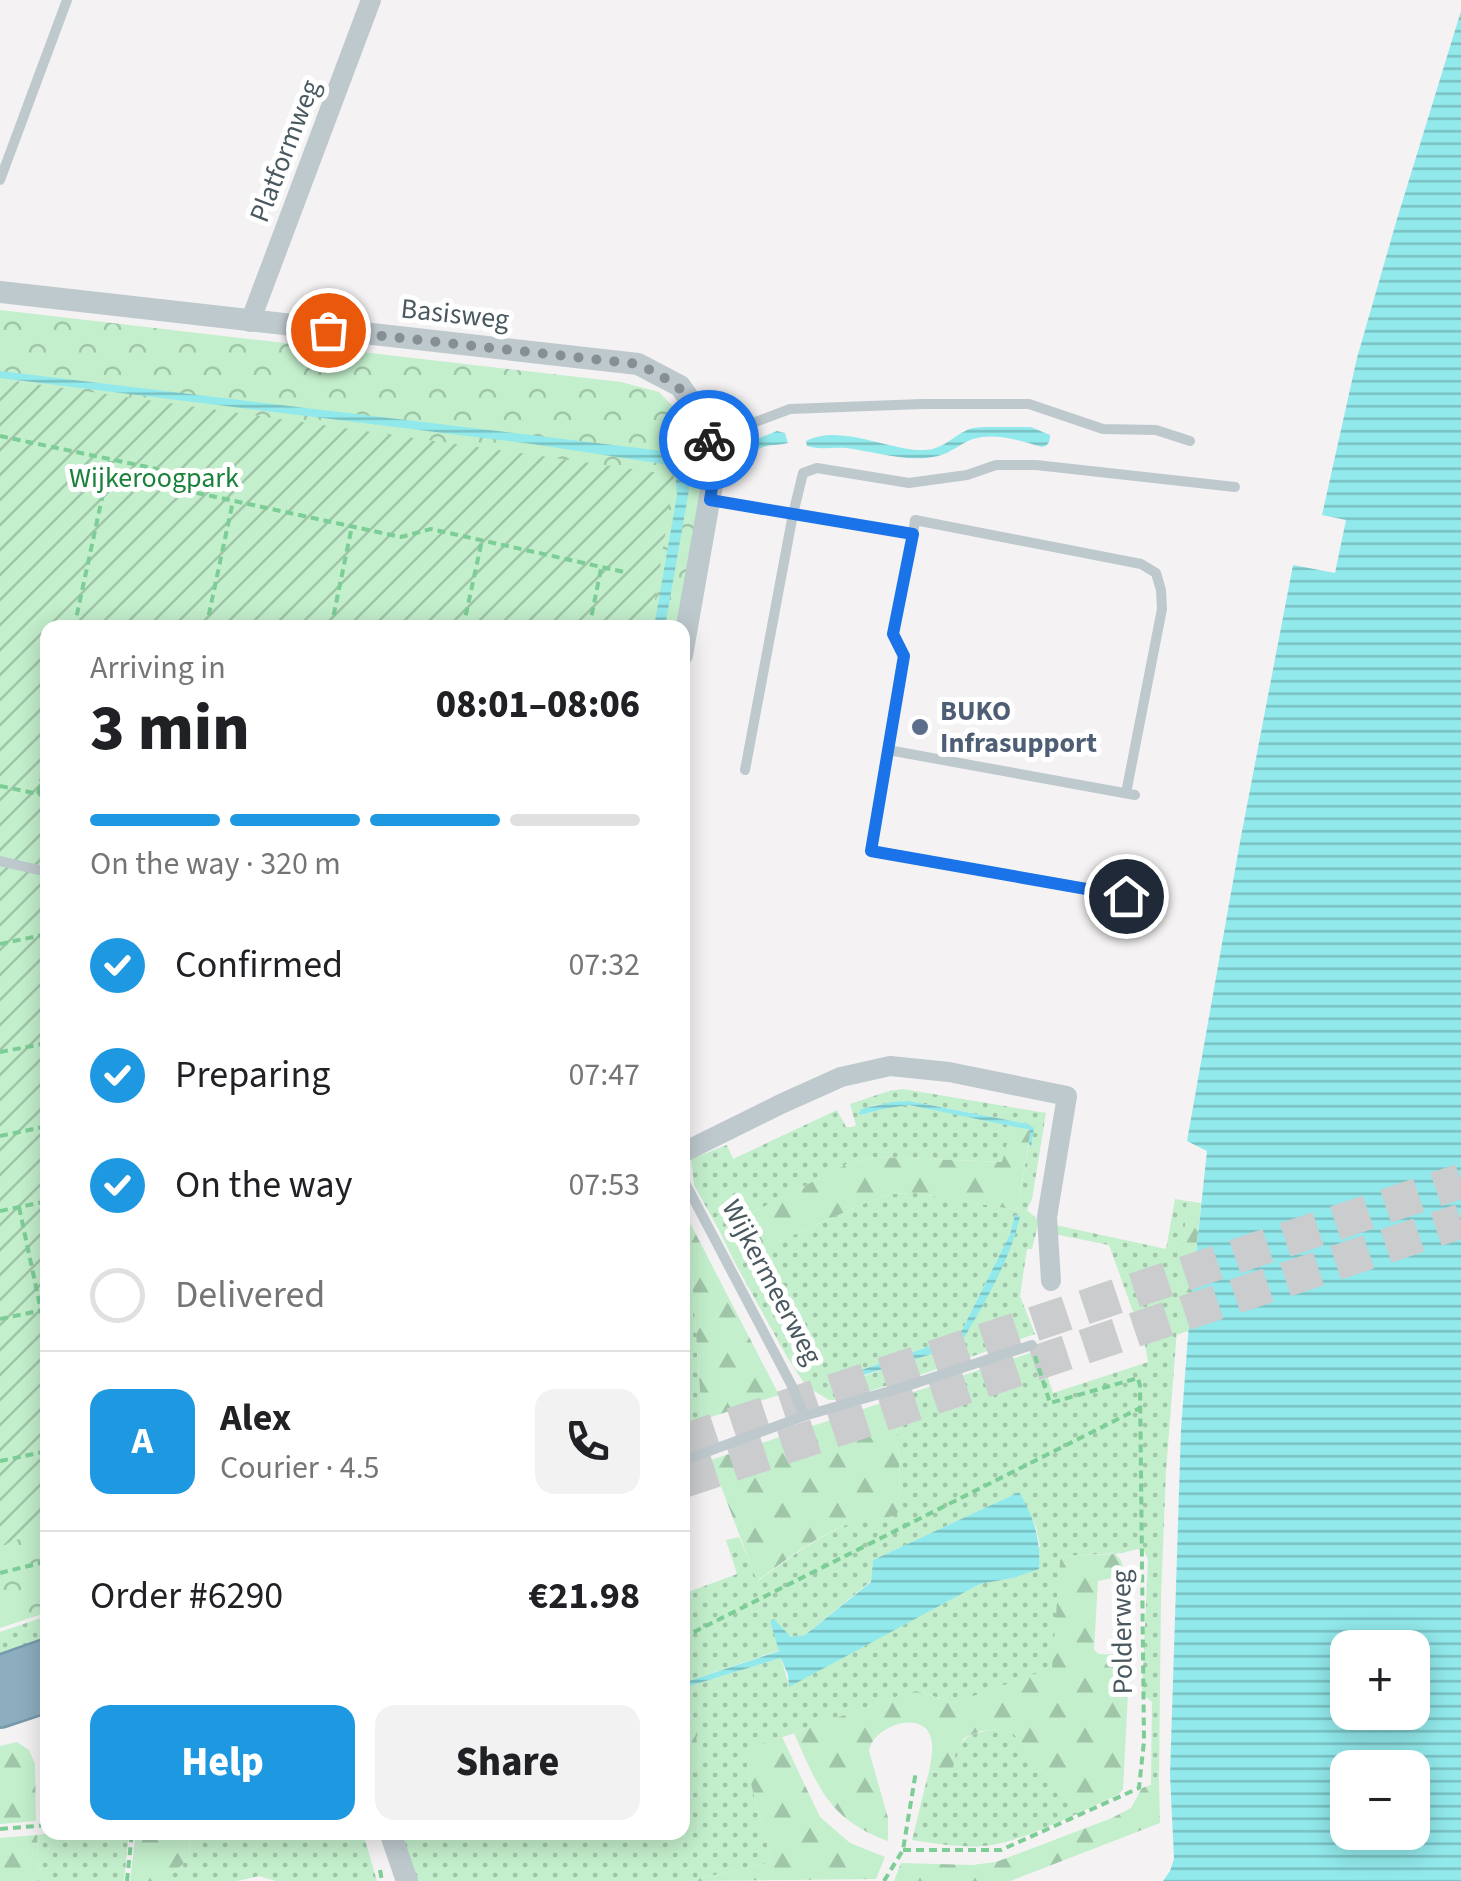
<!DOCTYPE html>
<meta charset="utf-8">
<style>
:root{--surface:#fff;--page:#f2f2f2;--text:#202124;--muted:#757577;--line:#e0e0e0;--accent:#1f98e2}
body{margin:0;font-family:"Source Sans 3",sans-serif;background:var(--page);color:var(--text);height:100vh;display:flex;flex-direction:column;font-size:38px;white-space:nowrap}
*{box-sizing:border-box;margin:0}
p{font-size:32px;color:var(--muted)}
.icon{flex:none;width:55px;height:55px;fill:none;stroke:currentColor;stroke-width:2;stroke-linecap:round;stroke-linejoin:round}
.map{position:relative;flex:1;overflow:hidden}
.panel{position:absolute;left:40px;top:620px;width:650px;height:1220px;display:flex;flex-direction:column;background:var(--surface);border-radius:20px;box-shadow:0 5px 25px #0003}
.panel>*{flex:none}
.tools{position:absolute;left:1330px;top:1630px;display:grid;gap:20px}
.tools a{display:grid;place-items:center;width:100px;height:100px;border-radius:20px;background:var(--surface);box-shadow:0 5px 25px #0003;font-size:50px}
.pin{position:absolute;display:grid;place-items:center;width:85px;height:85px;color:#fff;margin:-42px;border:5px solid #fff;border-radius:50%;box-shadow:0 2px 10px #0007}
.courier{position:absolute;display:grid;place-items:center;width:100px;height:100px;margin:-50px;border:8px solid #1a73e8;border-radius:50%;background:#fff;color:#222;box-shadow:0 2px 12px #0007}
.headline em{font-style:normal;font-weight:800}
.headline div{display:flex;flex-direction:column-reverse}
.headline{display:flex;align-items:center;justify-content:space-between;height:170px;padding:0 50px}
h1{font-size:65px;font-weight:800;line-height:75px}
.bar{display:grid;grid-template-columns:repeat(4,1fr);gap:15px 10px;align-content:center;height:120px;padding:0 50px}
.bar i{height:12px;border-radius:8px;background:var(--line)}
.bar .active{background:var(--accent)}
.bar p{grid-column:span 4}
.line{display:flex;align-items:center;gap:25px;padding:0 50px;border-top:2px solid var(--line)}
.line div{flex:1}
.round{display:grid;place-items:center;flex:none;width:105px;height:105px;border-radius:20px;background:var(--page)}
ol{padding:0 50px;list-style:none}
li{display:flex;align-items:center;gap:30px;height:110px}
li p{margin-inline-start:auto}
li .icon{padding:10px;border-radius:50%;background:var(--accent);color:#fff;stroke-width:4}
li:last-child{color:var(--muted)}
li i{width:55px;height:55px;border:5px solid var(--line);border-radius:50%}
.primary-button{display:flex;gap:20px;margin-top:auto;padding:20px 50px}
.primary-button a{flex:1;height:115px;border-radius:20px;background:var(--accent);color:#fff;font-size:40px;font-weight:800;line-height:115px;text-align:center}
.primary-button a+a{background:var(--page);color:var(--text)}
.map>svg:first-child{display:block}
.grass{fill:url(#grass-dots);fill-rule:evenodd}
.forest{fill:url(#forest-firs)}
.park{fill:url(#park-crowns)}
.garden{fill:url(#garden-furrows)}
.water{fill:url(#water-rules);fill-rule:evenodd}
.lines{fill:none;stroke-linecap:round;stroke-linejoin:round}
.motorway-tunnel{stroke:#caccce;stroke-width:35;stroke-dasharray:35 18;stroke-linecap:butt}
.motorway-casing{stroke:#7799ab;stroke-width:40}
.path{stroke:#7ccd96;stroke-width:4;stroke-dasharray:8 5;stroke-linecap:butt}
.service{stroke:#bec9ce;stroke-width:10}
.minor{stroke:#bec9ce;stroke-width:20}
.tertiary{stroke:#bec9ce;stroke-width:22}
.motorway{stroke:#8caebf;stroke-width:35}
.done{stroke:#868f93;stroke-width:10;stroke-dasharray:0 18}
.route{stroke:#1a73e8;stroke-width:12}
.service-dot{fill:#5c6f8a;stroke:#fff;stroke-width:4}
.labels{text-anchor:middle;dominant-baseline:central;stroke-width:10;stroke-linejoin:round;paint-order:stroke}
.street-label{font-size:28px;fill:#4a5960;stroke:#fff}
.park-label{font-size:28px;fill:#1a823b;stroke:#fff}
.service-label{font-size:28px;font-weight:bold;fill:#4e5e75;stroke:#fff;text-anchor:start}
</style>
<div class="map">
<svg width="1461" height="1881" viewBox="0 0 1461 1881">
<defs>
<pattern id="grass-dots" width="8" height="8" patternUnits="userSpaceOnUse" patternTransform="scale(2.5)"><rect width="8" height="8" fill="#c3efcc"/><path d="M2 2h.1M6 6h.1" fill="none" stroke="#a0c5a9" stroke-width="1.8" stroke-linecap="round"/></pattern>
<pattern id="forest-firs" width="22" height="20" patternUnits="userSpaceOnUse" patternTransform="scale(2.5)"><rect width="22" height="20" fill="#c3efcc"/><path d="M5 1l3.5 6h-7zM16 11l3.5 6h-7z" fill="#a0c5a9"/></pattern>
<pattern id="park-crowns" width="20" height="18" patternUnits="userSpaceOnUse" patternTransform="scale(2.5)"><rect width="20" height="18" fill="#c3efcc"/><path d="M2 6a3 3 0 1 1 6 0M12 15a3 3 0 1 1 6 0" fill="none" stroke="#a0c5a9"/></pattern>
<pattern id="garden-furrows" width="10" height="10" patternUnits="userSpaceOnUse" patternTransform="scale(2.5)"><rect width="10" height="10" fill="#c3efcc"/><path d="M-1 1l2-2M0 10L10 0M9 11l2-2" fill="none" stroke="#a0c5a9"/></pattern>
<pattern id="water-rules" width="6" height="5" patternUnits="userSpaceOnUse" patternTransform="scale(2.5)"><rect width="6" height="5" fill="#92e9eb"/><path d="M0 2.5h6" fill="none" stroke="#79c0c2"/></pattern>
</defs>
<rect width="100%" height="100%" fill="#f4f2f3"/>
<g class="grass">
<path d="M903,1089L1046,1113L1032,1199L1027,1210L1039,1221L1032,1249H1027L1020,1296L1035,1334L917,1376L841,1400H829L806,1386L787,1357L734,1261L870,1201L891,1194L915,1193L1017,1210L1029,1144L1031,1146L1028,1124L909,1101L874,1105L861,1115L883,1109L909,1105L1012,1125L1003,1162L876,1157L847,1164L719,1230L694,1185L691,1159L727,1145L733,1159L837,1110L846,1127H853L856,1125L850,1104L889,1091ZM1015,1215L1018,1225C1002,1265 985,1311 957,1344L841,1384L838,1383V1379L846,1375L959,1336L1010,1234Z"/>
<path d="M1175,1199L1187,1201L1166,1471L1161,1596L1159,1782L1151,1785L1152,1702L1142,1693L1148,1559L1144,1551L1137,1549L1123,1553L1062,1556L1060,1561L1053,1668L954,1703L918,1691L904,1694L758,1746L747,1769L772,1862L688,1881H415L399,1833H437L441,1835L443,1832H682L683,1772L699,1765L690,1713L683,1716V1688L781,1658L789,1686L980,1584L1013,1578L1040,1546L1036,1527L1019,1492L873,1560L871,1581L805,1635L791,1637L774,1619L770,1621L780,1650L683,1683V1594L737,1574L726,1540L739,1537L758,1581C788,1559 819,1535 853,1522C868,1516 885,1514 900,1508L899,1458L893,1399L1039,1350L1053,1393L1148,1362L1145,1345L1109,1245L1054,1234L1055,1225L1166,1249Z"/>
<polygon points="682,1208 688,1219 702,1420 683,1427"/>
<polygon points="47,1616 47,1640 0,1655 0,1632"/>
<path d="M1000,1729L1013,1733L1059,1790L1081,1812C1053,1824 1022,1840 992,1845C966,1849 938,1844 912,1840L929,1771L939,1772C962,1743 959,1733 1000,1729Z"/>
<polygon points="60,1832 129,1833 124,1881 39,1881 37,1835"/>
<polygon points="190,1832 363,1833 377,1881 276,1881 259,1876 237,1881 163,1881 189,1859"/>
</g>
<g class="forest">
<polygon points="1012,1125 1031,1131 1017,1210 915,1193 891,1194 870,1201 734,1261 719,1230 847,1164 876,1157 1002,1162"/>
<polygon points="1187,1201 1201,1203 1188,1331 1176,1335"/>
<polygon points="688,1219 779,1395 702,1420"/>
<path d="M893,1399L899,1458L900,1509L896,1515C883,1520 869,1516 856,1521C820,1533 787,1559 757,1581L711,1460Z"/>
<path d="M1115,1554C1123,1561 1124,1565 1122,1576L1098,1581L1094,1650L1099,1654L1130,1655L1123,1789L1119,1794L1081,1812L1059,1790L1013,1733L1000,1729L981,1731L964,1738L956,1751L953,1768L939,1772L929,1771C931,1761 934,1748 931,1738C923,1708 872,1727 869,1751L888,1818V1841C829,1820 818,1787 794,1733L904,1694L917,1691L954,1703L1052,1668L1060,1561L1062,1556Z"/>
<polygon points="690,1713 696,1734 699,1766 683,1772 683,1716"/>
<polygon points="782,1737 820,1817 850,1843 885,1857 876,1879 688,1881 772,1862 747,1769 747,1758 758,1746"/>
<polygon points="17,1742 29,1750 35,1764 36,1821 0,1824 0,1746"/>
<polygon points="1159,1782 1160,1823 1010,1881 894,1881 901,1863 972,1865 996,1862 1112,1818 1131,1808 1142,1788"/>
<polygon points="136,1833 190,1833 189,1859 163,1881 130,1881"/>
<polygon points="37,1835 39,1881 0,1881 0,1838"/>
</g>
<polygon class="park" points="0,310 621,382 659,392 692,427 702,442 707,475 681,627 48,628 48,1612 0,1628"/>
<polygon class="garden" points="0,379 674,475 651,627 48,628 47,1529 0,1546"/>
<g class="water">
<path d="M1461,11V1881H1163L1170,1871L1174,1859L1170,1775L1181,1429L1190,1309L1207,1151L1187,1141L1240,842L1293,565L1335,573L1346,520L1322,515L1357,358L1397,219ZM1348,1648H1412V1712H1348ZM1348,1768H1412V1832H1348Z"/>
<polygon points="0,371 679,453 689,469 690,484 665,627 654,627 677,495 675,470 670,465 532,444 0,378"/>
<path d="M990,427H1031L1050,435C1050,441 1049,445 1042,447C1021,441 995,432 973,439C961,443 951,453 938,456C907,463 877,452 846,448C832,447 819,450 807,446L806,441C840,423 889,451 924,450C942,450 952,437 967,430C974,427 982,427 990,427Z"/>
<path d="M777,431L785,433L788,443C772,447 756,442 749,461L742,463L738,460L742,445Z"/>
<polygon points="909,1101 1028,1124 1034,1128 1031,1147 1029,1144 1030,1130 909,1105 883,1109 861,1115 859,1114 861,1109 892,1102"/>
<path d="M1015,1215L1020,1216C1012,1256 984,1305 962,1341L951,1348L838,1383L837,1379L847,1375L959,1336L1010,1234Z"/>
<path d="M1019,1492C1034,1517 1041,1540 1039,1569L1013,1578L980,1584L789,1687L788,1675L781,1658L683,1688V1683L779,1651L770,1621L774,1619L791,1637L805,1635L871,1582L873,1560Z"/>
</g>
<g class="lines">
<g class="motorway-tunnel">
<polyline points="682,1442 1461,1181"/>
<polyline points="682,1481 1461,1221"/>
</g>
<defs>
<g id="motorway">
<polyline points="0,1674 48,1657"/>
<polyline points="0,1709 48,1693"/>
</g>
</defs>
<use href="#motorway" class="motorway-casing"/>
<g class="path">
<polyline points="0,436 157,469 179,489 401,537 431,529 624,572"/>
<polyline points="74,628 110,461"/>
<polyline points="206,628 233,501"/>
<polyline points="331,628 352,526"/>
<polyline points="463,628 482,540"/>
<polyline points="589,628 601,569"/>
<polyline points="0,786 48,796"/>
<polyline points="38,794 48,751"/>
<polyline points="0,944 47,934"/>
<polyline points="0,1052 48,1043"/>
<polyline points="0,1136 48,1126"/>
<polyline points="19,1207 48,1343"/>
<polyline points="0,1211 48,1201"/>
<polyline points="0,1319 48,1309"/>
<polyline points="0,1461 48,1451"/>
<polyline points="0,1573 48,1561"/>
<polyline points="682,1638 1140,1408"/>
<polyline points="0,1829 48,1825"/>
<polyline points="903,1850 1001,1850 1139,1788 1144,1741 1140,1386 1138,1378 1050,1403 1035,1356"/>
<polyline points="380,1870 382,1881"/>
<polyline points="127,1881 132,1832"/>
<polyline points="884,1881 903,1850 916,1771"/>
</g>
<g class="service">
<polyline points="0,180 67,0"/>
<polyline points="710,439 790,409 922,404 1029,404 1103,429 1156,430 1190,441"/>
<polyline points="710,500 913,534 893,634 903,655 871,851 1126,895"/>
<polyline points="913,534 915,520 1141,564 1156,573 1161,590 1162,609 1126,793"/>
<polyline points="888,750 1135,795"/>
<polyline points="745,770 793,514 803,473 817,468 909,483 967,475 996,465 1036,465 1235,487"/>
<polyline points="0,861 48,872"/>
<polyline points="682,1177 793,1388 804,1416 907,1386 1032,1345"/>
<polyline points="693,1457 804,1416"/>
</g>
<g class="minor">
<polyline points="250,322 371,0"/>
<polyline points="682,1153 783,1103 841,1077 890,1066 949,1072 1067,1096 1047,1217 1051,1281"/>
</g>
<g class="tertiary">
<polyline points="0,292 638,364 680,386 703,419 716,462 682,655"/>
<polyline points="390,1832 407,1881"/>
</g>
<use href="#motorway" class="motorway"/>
</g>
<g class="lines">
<path class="done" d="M328,330L638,364C680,385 694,393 709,440"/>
<polyline class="route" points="709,440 716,462 710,500 913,534 893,634 904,656 871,851 1126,896"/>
</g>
<circle class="service-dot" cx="920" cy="727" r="10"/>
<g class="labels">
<g class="street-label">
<text transform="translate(285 151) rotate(-69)">Platformweg</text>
<text transform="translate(455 314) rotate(6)">Basisweg</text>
<text transform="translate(772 1282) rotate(62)">Wijkermeerweg</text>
<text transform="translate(1122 1632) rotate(-91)">Polderweg</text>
</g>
<g class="park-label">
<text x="154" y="478">Wijkeroogpark</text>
</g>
<g class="service-label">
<text x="940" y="711">BUKO<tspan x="940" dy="32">Infrasupport</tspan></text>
</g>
</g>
</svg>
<div class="tools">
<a>+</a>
<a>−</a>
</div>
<div class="pin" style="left:328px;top:330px;background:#ea580c"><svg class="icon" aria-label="bag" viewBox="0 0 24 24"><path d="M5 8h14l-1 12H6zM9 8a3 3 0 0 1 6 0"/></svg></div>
<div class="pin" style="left:1126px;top:896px;background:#1f2937"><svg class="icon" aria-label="home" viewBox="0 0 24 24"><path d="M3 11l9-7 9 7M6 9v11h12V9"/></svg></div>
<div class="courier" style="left:709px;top:440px"><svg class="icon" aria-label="bike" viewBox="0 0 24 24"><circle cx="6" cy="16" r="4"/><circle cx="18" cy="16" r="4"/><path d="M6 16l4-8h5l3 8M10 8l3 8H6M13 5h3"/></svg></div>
<section class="panel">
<div class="headline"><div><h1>3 min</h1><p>Arriving in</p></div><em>08:01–08:06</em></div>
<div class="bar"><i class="active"></i><i class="active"></i><i class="active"></i><i></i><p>On the way · 320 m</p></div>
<ol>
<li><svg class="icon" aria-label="check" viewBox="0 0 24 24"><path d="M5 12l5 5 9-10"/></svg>Confirmed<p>07:32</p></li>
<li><svg class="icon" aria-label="check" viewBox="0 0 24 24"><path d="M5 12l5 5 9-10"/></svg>Preparing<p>07:47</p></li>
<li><svg class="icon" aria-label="check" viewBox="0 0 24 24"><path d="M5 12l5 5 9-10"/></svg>On the way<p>07:53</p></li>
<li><i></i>Delivered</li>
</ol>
<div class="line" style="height:180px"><b class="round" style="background:var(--accent);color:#fff">A</b><div><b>Alex</b><p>Courier · 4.5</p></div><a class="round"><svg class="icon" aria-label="phone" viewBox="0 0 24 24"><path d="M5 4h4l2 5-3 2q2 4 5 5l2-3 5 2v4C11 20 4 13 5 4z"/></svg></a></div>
<div class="line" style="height:130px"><div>Order #6290</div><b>€21.98</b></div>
<div class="primary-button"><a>Help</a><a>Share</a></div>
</section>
</div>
